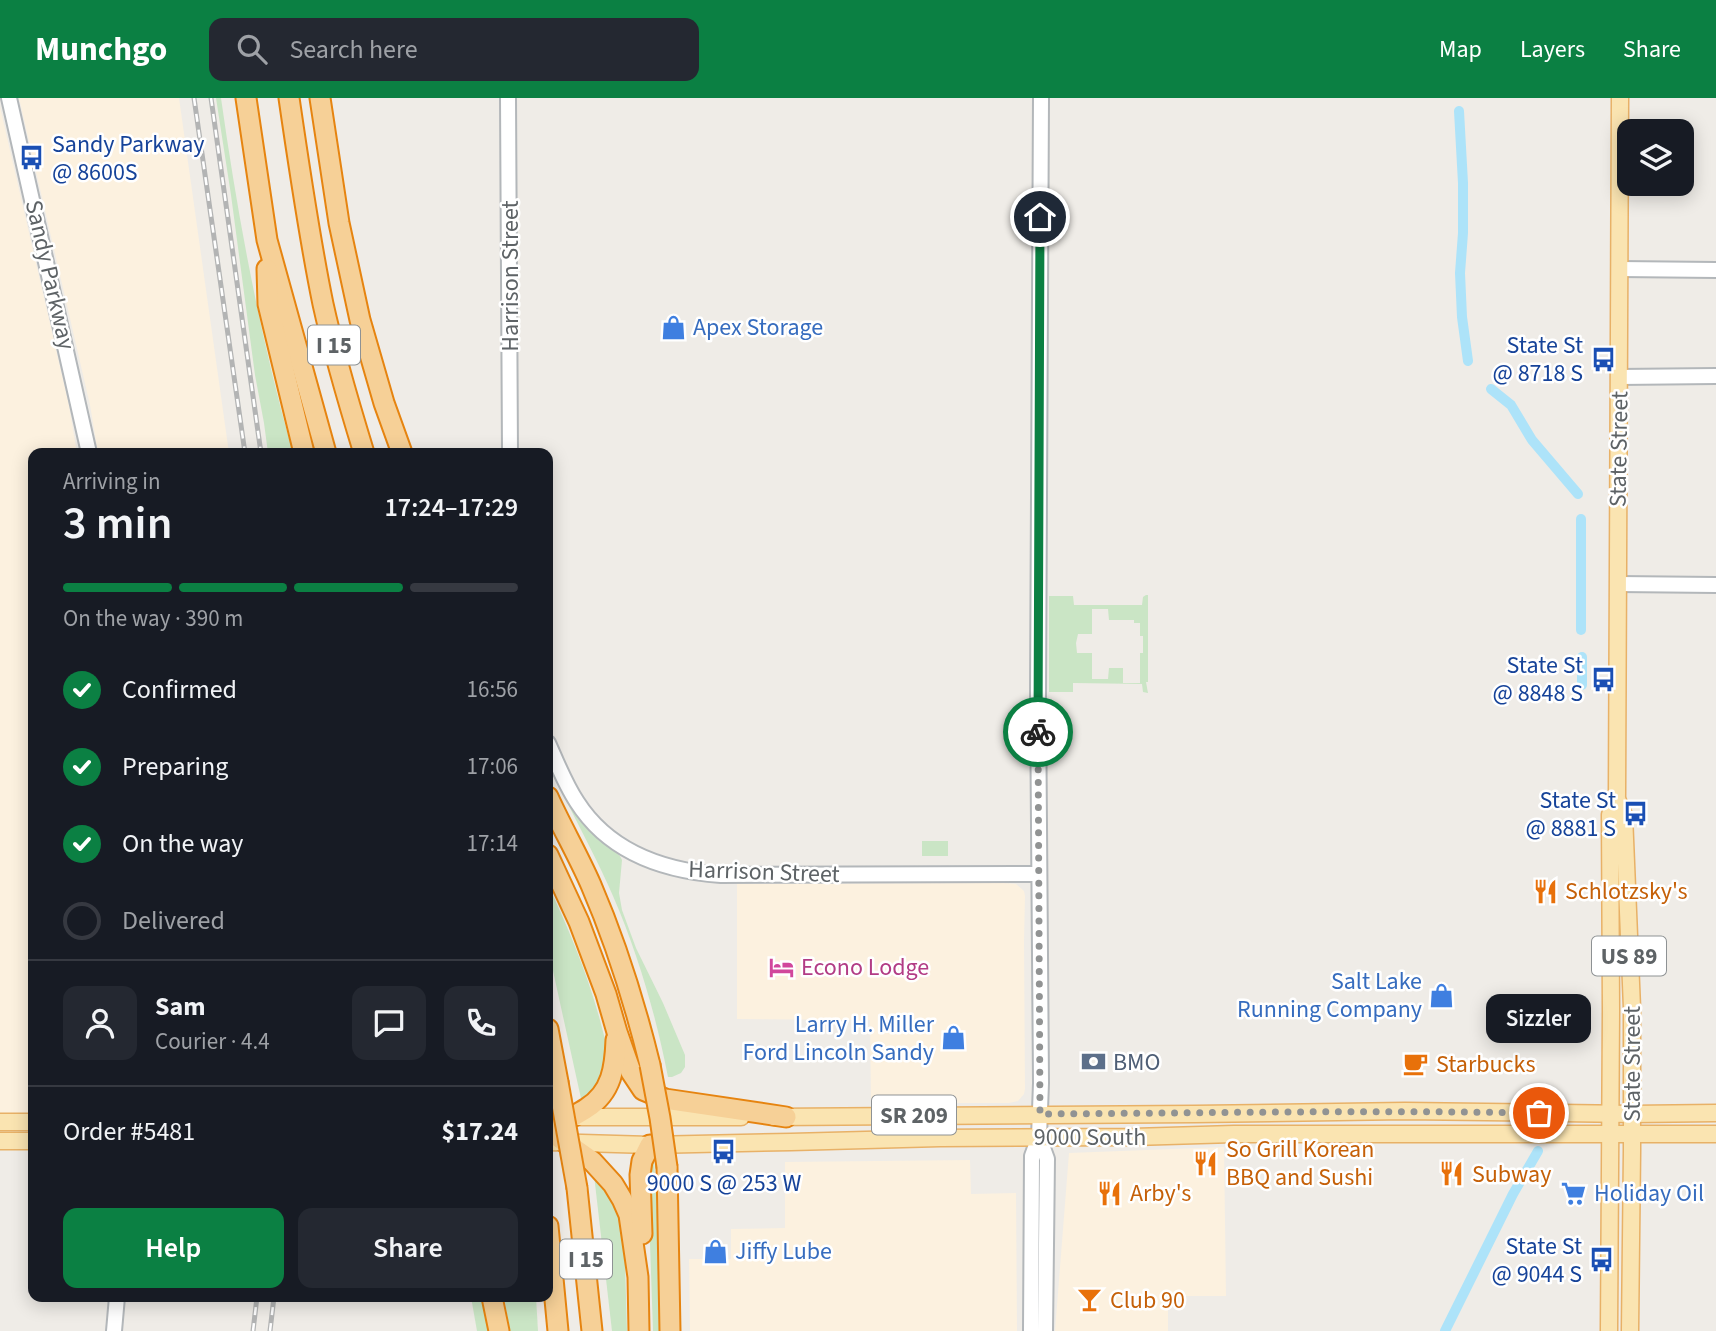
<!DOCTYPE html>
<meta charset="utf-8">
<style>
:root{--surface:#171b24;--page:#242831;--text:#f1f3f6;--muted:#9ea1a6;--line:#363941;--accent:#0b8043}
body{margin:0;font-family:"Source Sans 3",sans-serif;background:var(--page);color:var(--text);height:100vh;display:flex;flex-direction:column;font-size:26px;white-space:nowrap}
*{box-sizing:border-box;margin:0}
p{font-size:23px;color:var(--muted)}
.icon{flex:none;width:38px;height:38px;fill:none;stroke:currentColor;stroke-width:2;stroke-linecap:round;stroke-linejoin:round}
.map{position:relative;flex:1;overflow:hidden}
.drawer{position:absolute;left:28px;top:350px;width:525px;height:854px;display:flex;flex-direction:column;background:var(--surface);border-radius:14px;box-shadow:0 4px 18px #0003}
.drawer>*{flex:none}
.tools{position:absolute;left:1617px;top:21px;display:grid;gap:14px}
.tools a{display:grid;place-items:center;width:77px;height:77px;border-radius:14px;background:var(--surface);box-shadow:0 4px 18px #0003;font-size:35px}
.pin{position:absolute;display:grid;place-items:center;width:60px;height:60px;color:#fff;margin:-30px;border:4px solid #fff;border-radius:50%;box-shadow:0 2px 7px #0007}
.courier{position:absolute;display:grid;place-items:center;width:70px;height:70px;margin:-35px;border:5px solid #0b8043;border-radius:50%;background:#fff;color:#222;box-shadow:0 2px 9px #0007}
.bubble{position:absolute;height:49px;border-radius:14px;background:var(--surface);box-shadow:0 4px 18px #0003;font-size:23px;font-weight:600;line-height:49px;text-align:center}
.headline em{font-style:normal;font-weight:600}
.headline div{display:flex;flex-direction:column-reverse}
.headline{display:flex;align-items:center;justify-content:space-between;height:119px;padding:0 35px}
h1{font-size:46px;font-weight:600;line-height:52px}
.bar{display:grid;grid-template-columns:repeat(4,1fr);gap:10px 7px;align-content:center;height:84px;padding:0 35px}
.bar i{height:9px;border-radius:5px;background:var(--line)}
.bar .on{background:var(--accent)}
.bar p{grid-column:span 4}
.line{display:flex;align-items:center;gap:18px;padding:0 35px;border-top:2px solid var(--line)}
.line div{flex:1}
.round{display:grid;place-items:center;flex:none;width:74px;height:74px;border-radius:14px;background:var(--page)}
ol{padding:0 35px;list-style:none}
li{display:flex;align-items:center;gap:21px;height:77px}
li p{margin-inline-start:auto}
li .icon{padding:7px;border-radius:50%;background:var(--accent);color:#fff;stroke-width:4}
li:last-child{color:var(--muted)}
li i{width:38px;height:38px;border:4px solid var(--line);border-radius:50%}
.primary-button{display:flex;gap:14px;margin-top:auto;padding:14px 35px}
.primary-button a{flex:1;height:80px;border-radius:14px;background:var(--accent);color:#fff;font-size:28px;font-weight:600;line-height:80px;text-align:center}
.primary-button a+a{background:var(--page);color:var(--text)}
header{display:flex;align-items:center;gap:42px;box-sizing:border-box;height:98px;padding:0 35px;background:var(--accent);color:#fff}
header strong{font-size:33px}
nav{display:flex;gap:38px;margin-inline-start:auto;font-size:24px}
.search{width:490px;height:63px;background:var(--page);display:flex;align-items:center;gap:18px;box-sizing:border-box;padding:0 24px;border-radius:14px;color:var(--muted);font-size:26px}
.map>svg:first-child{display:block}
.commercial{fill:#fcf1df}
.green{fill:#cae5c5;fill-rule:evenodd}
.lines{fill:none;stroke-linecap:round;stroke-linejoin:round}
.canal{stroke:#ade3f9;stroke-width:10}
.secondary-casing{stroke:#b3b7ba;stroke-width:18}
.primary-casing{stroke:#e8b167;stroke-width:19}
.highway-casing{stroke:#e68410;stroke-width:23}
.secondary{stroke:#fff;stroke-width:14}
.primary{stroke:#fae4b1;stroke-width:16}
.highway{stroke:#f6d097;stroke-width:19}
.rail-casing{stroke:#b3b4b4;stroke-width:5}
.rail{stroke:#fff;stroke-width:2.5;stroke-dasharray:8;stroke-linecap:butt}
.highway-bridge-casing{stroke:#e68410;stroke-width:23;stroke-linecap:butt}
.highway-bridge{stroke:#f6d097;stroke-width:19}
.done{stroke:#919393;stroke-width:7;stroke-dasharray:0 12.6}
.route{stroke:#0b8043;stroke-width:9}
.labels{text-anchor:middle;dominant-baseline:central;stroke-width:5;stroke-linejoin:round;paint-order:stroke}
.shield{fill:#fff;stroke:#8e9294;stroke-width:2}
.shield-label{font-size:23px;font-weight:bold;fill:#5e6366}
.transit-label{font-size:24px;fill:#164399;stroke:#fff;text-anchor:end}
.street-label{font-size:24px;fill:#5e6366;stroke:#fff}
.shop-label{font-size:24px;fill:#366cbe;stroke:#fff;text-anchor:start}
.food-label{font-size:24px;fill:#c56008;stroke:#fff;text-anchor:start}
.hotel-label{font-size:24px;fill:#b23c85;stroke:#fff;text-anchor:start}
.service-label{font-size:24px;fill:#4e5e75;stroke:#fff;text-anchor:start}
</style>
<header>
<strong>Munchgo</strong>
<div class="search"><svg class="icon" aria-label="search" viewBox="0 0 24 24"><circle cx="10" cy="10" r="6"/><path d="M15 15l6 6"/></svg>Search here</div>
<nav><a>Map</a><a>Layers</a><a>Share</a></nav>
</header>
<div class="map">
<svg width="1716" height="1233" viewBox="0 0 1716 1233">
<rect width="100%" height="100%" fill="#efece7"/>
<g class="commercial">
<polygon points="19,0 179,0 229,355 98,355 90,307"/>
<polygon points="0,9 69,308 77,355 33,355 33,1015 0,1016"/>
<polygon points="1003,785 1016,786 1024,793 1025,798 1024,843 1025,991 1024,996 1018,1003 1009,1005 871,1005 870,922 737,921 737,786"/>
<polygon points="1224,1049 1226,1198 1168,1198 1168,1233 1055,1233 1069,1055"/>
<polygon points="970,1062 971,1096 1016,1095 1017,1233 690,1233 689,1161 731,1161 731,1131 785,1130 785,1064"/>
</g>
<g class="green">
<path d="M216,0H221C238,120 260,239 293,355H268L264,325L255,277L231,97Z"/>
<path d="M1146,497H1148V584H1146L1148,595L1143,594L1142,586L1073,585V594H1049V498H1073L1074,507H1142L1143,499ZM1092,511H1108L1109,522H1134V525H1140V538H1143V555H1140V585H1123V570H1109L1108,581H1092V555H1077L1076,545L1078,536H1092Z"/>
<path d="M565,700L587,730L620,758L622,762L619,795L622,812L636,850L663,905L685,957V969L681,975L672,979H668C656,917 638,856 613,798C599,765 581,733 565,700Z"/>
<polygon points="948,743 948,758 922,758 922,743"/>
<path d="M548,787C569,831 587,875 600,922C603,935 609,950 607,964C604,980 594,994 582,1005L548,850Z"/>
<polygon points="654,1061 659,1150 659,1233 653,1233 648,1086 649,1074"/>
<polygon points="594,1077 609,1092 624,1131 627,1233 612,1233"/>
<polygon points="471,1199 483,1199 489,1233 477,1233"/>
<polygon points="504,1199 536,1199 538,1233 510,1233"/>
</g>
<g class="lines">
<g class="canal">
<polyline points="1459,13 1463,85 1463,135 1460,175 1462,219 1468,263"/>
<polyline points="1491,291 1511,307 1532,342 1578,396"/>
<polyline points="1581,532 1581,421"/>
<polyline points="1582,559 1582,587"/>
<polyline points="1445,1233 1513,1096 1538,1053"/>
</g>
<defs>
<g id="secondary">
<polyline points="9,0 89,355"/>
<polyline points="508,0 510,355"/>
<polyline points="1041,0 1038,599 1041,985 1039,1039 1047,1061 1045,1233"/>
<polyline points="1619,171 1716,172"/>
<polyline points="1619,279 1716,278"/>
<polyline points="1618,486 1716,487"/>
<path d="M548,645C557,665 565,686 577,704C609,754 664,773 721,777L1039,776"/>
<polyline points="114,1233 117,1199"/>
<polyline points="1031,1233 1032,1058 1039,1039"/>
</g>
<g id="primary">
<polyline points="1617,701 1624,717 1632,910 1632,1053 1630,1233"/>
<polyline points="548,1019 741,1019"/>
<polyline points="774,1019 1195,1016 1405,1013 1632,1016 1716,1015"/>
<polyline points="0,1024 33,1024"/>
<polyline points="0,1043 33,1043"/>
<polyline points="548,1044 650,1047 791,1044 940,1040 1133,1039 1234,1036 1716,1036"/>
<polyline points="1609,1233 1611,913 1610,717 1617,697 1620,0"/>
</g>
<g id="highway">
<polyline points="246,0 267,142 326,355"/>
<path d="M289,0C299,69 309,138 323,206C334,256 349,306 364,355"/>
<polyline points="320,0 339,125 360,222 384,305 402,355"/>
<polyline points="267,171 268,206 304,355"/>
<path d="M548,699C561,728 578,757 591,787C616,845 635,906 650,967"/>
<polyline points="548,757 579,824 606,896 617,934 631,974 643,992 665,1001 786,1019"/>
<polyline points="548,931 558,984"/>
<path d="M554,1030C565,1022 577,1017 587,1010C612,994 615,969 616,942"/>
<polyline points="548,1032 592,1063 613,1086 622,1101 629,1117 638,1179 639,1233"/>
<polyline points="667,1069 670,1233"/>
<polyline points="577,1090 592,1233"/>
<polyline points="548,1128 558,1233"/>
<polyline points="642,1136 640,1077 642,1063 650,1047"/>
<polyline points="492,1199 499,1233"/>
</g>
</defs>
<use href="#secondary" class="secondary-casing"/>
<use href="#primary" class="primary-casing"/>
<use href="#highway" class="highway-casing"/>
<use href="#secondary" class="secondary"/>
<use href="#primary" class="primary"/>
<use href="#highway" class="highway"/>
<defs>
<g id="rail">
<polyline points="194,0 245,355"/>
<polyline points="211,0 261,355"/>
<polyline points="253,1233 257,1199"/>
<polyline points="270,1233 274,1199"/>
</g>
</defs>
<use href="#rail" class="rail-casing"/>
<use href="#rail" class="rail"/>
<defs>
<g id="highway-bridge">
<polyline points="650,967 660,1020 667,1069"/>
<polyline points="558,984 577,1090"/>
</g>
</defs>
<use href="#highway-bridge" class="highway-bridge-casing"/>
<use href="#highway-bridge" class="highway-bridge"/>
</g>
<g class="lines">
<path class="done" d="M1038,634L1040,1016C1206,1015 1372,1012 1539,1015"/>
<polyline class="route" points="1038,634 1040,119"/>
</g>
<defs>
<symbol id="bus-bare" viewBox="-9 -9 18 18"><path d="M-5-6H5V4H4V6H2V4H-2V6H-4V4H-5ZM-3.5-4V0h7V-4ZM-3.5 1.2v1.5H-2V1.2ZM2 1.2v1.5H3.5V1.2Z" fill="#1a4fb4" stroke="#fff" stroke-width="2.5" paint-order="stroke"/></symbol>
<symbol id="shop-bare" viewBox="-9 -9 18 18"><path d="M-5-2.5h2.3a2.7 3.5 0 0 1 5.4 0H5L5.5 6h-11ZM-1.5-2.5h3a1.5 2.3 0 0 0-3 0Z" fill="#3f7fe0" stroke="#fff" stroke-width="2.5" paint-order="stroke"/></symbol>
<symbol id="restaurant-bare" viewBox="-9 -9 18 18"><path d="M-5-6h1v4h1v-4h1v4h1v-4h1v5L-1.5 .5V6h-2V.5L-5-1ZM5-6V6H3V1.5H1.5Q1.5-4 5-6Z" fill="#e8710a" stroke="#fff" stroke-width="2.5" paint-order="stroke"/></symbol>
<symbol id="hotel-bare" viewBox="-9 -9 18 18"><path d="M-6-4.5h1.5V1H6V5H4.5V3h-9V5H-6ZM-4 0a1.8 1.8 0 1 1 3.6 0ZM.5 0V-2.5h3Q6-2.5 6 0Z" fill="#d1479c" stroke="#fff" stroke-width="2.5" paint-order="stroke"/></symbol>
<symbol id="bank-bare" viewBox="-9 -9 18 18"><path d="M-6-4H6V4H-6ZM0-2.3a2.3 2.3 0 1 0 0 4.6a2.3 2.3 0 1 0 0-4.6Z" fill="#5c6f8a" stroke="#fff" stroke-width="2.5" paint-order="stroke"/></symbol>
<symbol id="cafe-bare" viewBox="-9 -9 18 18"><path d="M-5.5-4.5H6V0H3Q3 3.5 0 3.5H-2.5Q-5.5 3.5-5.5 0ZM3-3.2v2h1.7v-2ZM-6 4.5H4V6H-6Z" fill="#e8710a" stroke="#fff" stroke-width="2.5" paint-order="stroke"/></symbol>
<symbol id="supermarket-bare" viewBox="-9 -9 18 18"><path d="M-6-5.5h2.5l.6 2H6L4.5 2H-2.5L-4.4-4H-6ZM-1.5 3.2a1.3 1.3 0 1 0 .1 0ZM3 3.2a1.3 1.3 0 1 0 .1 0Z" fill="#3f7fe0" stroke="#fff" stroke-width="2.5" paint-order="stroke"/></symbol>
<symbol id="bar-bare" viewBox="-9 -9 18 18"><path d="M-6-5H6L.8 .8V4.5H3.5V6h-7V4.5H-.8V.8Z" fill="#e8710a" stroke="#fff" stroke-width="2.5" paint-order="stroke"/></symbol>
</defs>
<g fill-rule="evenodd">
<use href="#bus-bare" x="14" y="42" width="35" height="35"/>
<use href="#shop-bare" x="656" y="212" width="35" height="35"/>
<use href="#bus-bare" x="1586" y="244" width="35" height="35"/>
<use href="#bus-bare" x="1586" y="564" width="35" height="35"/>
<use href="#bus-bare" x="1618" y="698" width="35" height="35"/>
<use href="#restaurant-bare" x="1528" y="776" width="35" height="35"/>
<use href="#hotel-bare" x="764" y="852" width="35" height="35"/>
<use href="#shop-bare" x="1424" y="880" width="35" height="35"/>
<use href="#shop-bare" x="936" y="922" width="35" height="35"/>
<use href="#bank-bare" x="1076" y="946" width="35" height="35"/>
<use href="#cafe-bare" x="1398" y="948" width="35" height="35"/>
<use href="#bus-bare" x="706" y="1036" width="35" height="35"/>
<use href="#restaurant-bare" x="1188" y="1048" width="35" height="35"/>
<use href="#restaurant-bare" x="1434" y="1058" width="35" height="35"/>
<use href="#restaurant-bare" x="1092" y="1078" width="35" height="35"/>
<use href="#supermarket-bare" x="1556" y="1078" width="35" height="35"/>
<use href="#shop-bare" x="698" y="1136" width="35" height="35"/>
<use href="#bus-bare" x="1584" y="1144" width="35" height="35"/>
<use href="#bar-bare" x="1072" y="1184" width="35" height="35"/>
</g>
<g class="labels">
<g class="shield">
<rect x="308" y="227.5" width="52" height="39" rx="5"/>
<rect x="1592" y="838.5" width="74" height="39" rx="5"/>
<rect x="872" y="997.5" width="84" height="39" rx="5"/>
<rect x="560" y="1141.5" width="52" height="39" rx="5"/>
</g>
<g class="shield-label">
<text x="334" y="247">I 15</text>
<text x="1629" y="858">US 89</text>
<text x="914" y="1017">SR 209</text>
<text x="586" y="1161">I 15</text>
</g>
<g class="transit-label">
<text x="52" y="46" text-anchor="start">Sandy Parkway<tspan x="52" dy="28">@ 8600S</tspan></text>
<text x="1583" y="247">State St<tspan x="1583" dy="28">@ 8718 S</tspan></text>
<text x="1583" y="567">State St<tspan x="1583" dy="28">@ 8848 S</tspan></text>
<text x="1616" y="702">State St<tspan x="1616" dy="28">@ 8881 S</tspan></text>
<text x="724" y="1085" text-anchor="middle">9000 S @ 253 W</text>
<text x="1582" y="1148">State St<tspan x="1582" dy="28">@ 9044 S</tspan></text>
</g>
<g class="street-label">
<text transform="translate(50 177) rotate(77)">Sandy Parkway</text>
<text transform="translate(510 178) rotate(-90)">Harrison Street</text>
<text transform="translate(1619 351) rotate(-89)">State Street</text>
<text transform="translate(764 774) rotate(2)">Harrison Street</text>
<text transform="translate(1632 966) rotate(-90)">State Street</text>
<text x="1090" y="1039">9000 South</text>
</g>
<g class="shop-label">
<text x="693" y="229">Apex Storage</text>
<text x="1422" y="883" text-anchor="end">Salt Lake<tspan x="1422" dy="28">Running Company</tspan></text>
<text x="934" y="926" text-anchor="end">Larry H. Miller<tspan x="934" dy="28">Ford Lincoln Sandy</tspan></text>
<text x="1594" y="1095">Holiday Oil</text>
<text x="735" y="1153">Jiffy Lube</text>
</g>
<g class="food-label">
<text x="1565" y="793">Schlotzsky's</text>
<text x="1436" y="966">Starbucks</text>
<text x="1226" y="1051">So Grill Korean<tspan x="1226" dy="28">BBQ and Sushi</tspan></text>
<text x="1472" y="1076">Subway</text>
<text x="1130" y="1095">Arby's</text>
<text x="1110" y="1202">Club 90</text>
</g>
<g class="hotel-label">
<text x="801" y="869">Econo Lodge</text>
</g>
<g class="service-label">
<text x="1113" y="964">BMO</text>
</g>
</g>
</svg>
<div class="tools">
<a><svg class="icon" aria-label="layers" viewBox="0 0 24 24"><path d="M12 4l9 5-9 5-9-5zM3 14l9 5 9-5"/></svg></a>
</div>
<div class="pin" style="left:1539px;top:1015px;background:#ea580c"><svg class="icon" aria-label="bag" viewBox="0 0 24 24"><path d="M5 8h14l-1 12H6zM9 8a3 3 0 0 1 6 0"/></svg></div>
<div class="pin" style="left:1040px;top:119px;background:#1f2937"><svg class="icon" aria-label="home" viewBox="0 0 24 24"><path d="M3 11l9-7 9 7M6 9v11h12V9"/></svg></div>
<div class="courier" style="left:1038px;top:634px"><svg class="icon" aria-label="bike" viewBox="0 0 24 24"><circle cx="6" cy="16" r="4"/><circle cx="18" cy="16" r="4"/><path d="M6 16l4-8h5l3 8M10 8l3 8H6M13 5h3"/></svg></div>
<div class="bubble" style="left:1486px;top:896px;width:105px">Sizzler</div>
<section class="drawer">
<div class="headline"><div><h1>3 min</h1><p>Arriving in</p></div><em>17:24–17:29</em></div>
<div class="bar"><i class="on"></i><i class="on"></i><i class="on"></i><i></i><p>On the way · 390 m</p></div>
<ol>
<li><svg class="icon" aria-label="check" viewBox="0 0 24 24"><path d="M5 12l5 5 9-10"/></svg>Confirmed<p>16:56</p></li>
<li><svg class="icon" aria-label="check" viewBox="0 0 24 24"><path d="M5 12l5 5 9-10"/></svg>Preparing<p>17:06</p></li>
<li><svg class="icon" aria-label="check" viewBox="0 0 24 24"><path d="M5 12l5 5 9-10"/></svg>On the way<p>17:14</p></li>
<li><i></i>Delivered</li>
</ol>
<div class="line" style="height:126px"><a class="round"><svg class="icon" aria-label="person" viewBox="0 0 24 24"><circle cx="12" cy="8" r="4"/><path d="M4 21q1-7 8-7t8 7"/></svg></a><div><b>Sam</b><p>Courier · 4.4</p></div><a class="round"><svg class="icon" aria-label="chat" viewBox="0 0 24 24"><path d="M4 5h16v11H9l-5 4z"/></svg></a><a class="round"><svg class="icon" aria-label="phone" viewBox="0 0 24 24"><path d="M5 4h4l2 5-3 2q2 4 5 5l2-3 5 2v4C11 20 4 13 5 4z"/></svg></a></div>
<div class="line" style="height:91px"><div>Order #5481</div><b>$17.24</b></div>
<div class="primary-button"><a>Help</a><a>Share</a></div>
</section>
</div>
